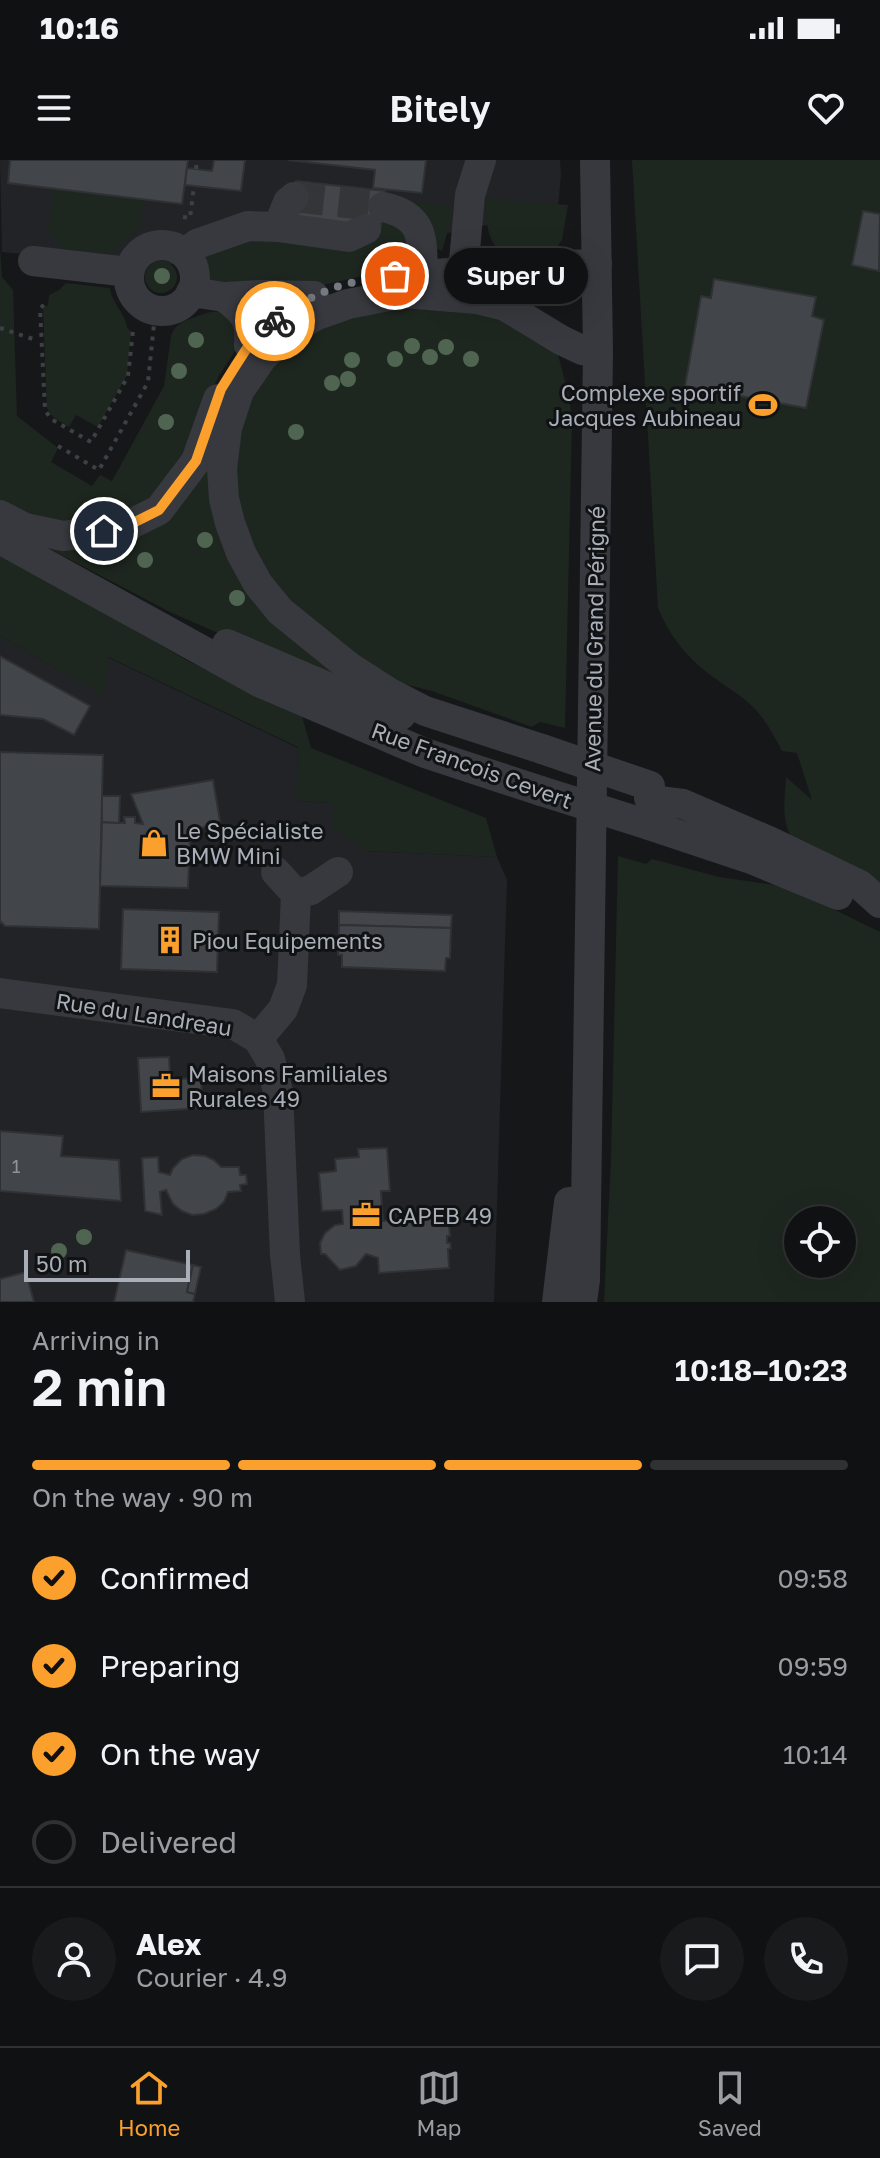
<!DOCTYPE html>
<meta charset="utf-8">
<style>
:root{--surface:#101113;--page:#191a1c;--text:#f1f3f6;--muted:#9c9da0;--line:#303133;--accent:#fba02d}
body{margin:0;font-family:"Golos Text",sans-serif;background:var(--page);color:var(--text);height:100vh;display:flex;flex-direction:column;font-size:30px;white-space:nowrap}
*{box-sizing:border-box;margin:0}
p{font-size:26px;color:var(--muted)}
.icon{flex:none;width:44px;height:44px;fill:none;stroke:currentColor;stroke-width:2;stroke-linecap:round;stroke-linejoin:round}
.map{position:relative;height:1142px;overflow:hidden}
.side{display:flex;flex-direction:column;background:var(--surface);flex:1}
.side>*{flex:none}
.buttons{position:absolute;left:784px;top:1046px;display:grid;gap:16px}
.buttons a{display:grid;place-items:center;width:72px;height:72px;border-radius:50%;background:var(--surface);box-shadow:0 8px 32px #0002,0 0 0 2px var(--line);font-size:40px}
.scale{position:absolute;left:24px;bottom:20px;width:166px;box-sizing:border-box;padding-left:8px;border:4px solid #a8afb9;border-top:0;font-size:22px;line-height:28px;white-space:nowrap;color:#a8afb9;-webkit-text-stroke:6px #111214;paint-order:stroke}
.pin{position:absolute;display:grid;place-items:center;width:68px;height:68px;color:#fff;margin:-34px;border:4px solid #fff;border-radius:50%;box-shadow:0 2px 8px #0007}
.courier{position:absolute;display:grid;place-items:center;width:80px;height:80px;margin:-40px;border:6px solid #fba02d;border-radius:50%;background:#fff;color:#222;box-shadow:0 2px 10px #0007}
.bubble{position:absolute;height:56px;border-radius:28px;background:var(--surface);box-shadow:0 8px 32px #0002,0 0 0 2px var(--line);font-size:26px;font-weight:600;line-height:56px;text-align:center}
.summary em{font-style:normal;font-weight:600}
.summary div{display:flex;flex-direction:column-reverse}
.summary{display:flex;align-items:center;justify-content:space-between;height:136px;padding:0 32px}
h1{font-size:52px;font-weight:600;line-height:60px}
.bar{display:grid;grid-template-columns:repeat(4,1fr);gap:12px 8px;align-content:center;height:96px;padding:0 32px}
.bar i{height:10px;border-radius:6px;background:var(--line)}
.bar .active{background:var(--accent)}
.bar p{grid-column:span 4}
.line{display:flex;align-items:center;gap:20px;padding:0 32px;border-top:2px solid var(--line)}
.line div{flex:1}
.round{display:grid;place-items:center;flex:none;width:84px;height:84px;border-radius:42px;background:var(--page)}
ol{padding:0 32px;list-style:none}
li{display:flex;align-items:center;gap:24px;height:88px}
li p{margin-inline-start:auto}
li .icon{padding:8px;border-radius:50%;background:var(--accent);color:#111;stroke-width:4}
li:last-child{color:var(--muted)}
li i{width:44px;height:44px;border:4px solid var(--line);border-radius:50%}
.status{display:flex;justify-content:space-between;align-items:center;height:56px;padding:0 40px;background:var(--surface);direction:ltr}
.status svg{height:22px;fill:currentColor}
header{display:flex;justify-content:space-between;align-items:center;height:104px;padding:0 32px;background:var(--surface);font-size:36px;font-weight:600}
.tabs{display:flex;justify-content:space-around;align-items:center;height:112px;border-top:2px solid var(--line);background:var(--surface);font-size:22px;color:var(--muted)}
.tabs a{display:grid;justify-items:center;gap:4px}
.tabs .active{color:var(--accent)}
.map>svg:first-child{display:block}
.built{fill:#222326}
.green{fill:#1e271f;fill-rule:evenodd}
.building{fill:#424549;stroke:#303135;stroke-width:2}
.lines{fill:none;stroke-linecap:round;stroke-linejoin:round}
.minor-tunnel{stroke:#333539;stroke-width:30;stroke-dasharray:30 15;stroke-linecap:butt}
.path{stroke:#3d4045;stroke-width:4;stroke-dasharray:4 6;stroke-linecap:butt}
.minor{stroke:#37393e;stroke-width:30}
.minor-bridge{stroke:#37393e;stroke-width:30}
.tree{fill:#506551}
.done{stroke:#757a81;stroke-width:8;stroke-dasharray:0 14.4}
.route{stroke:#fba02d;stroke-width:10}
.labels{text-anchor:middle;dominant-baseline:central;stroke-width:6;stroke-linejoin:round;paint-order:stroke}
.number-label{font-size:18px;fill:#8e949d}
.poi-label{font-size:22px;fill:#a8afb9;stroke:#111214;text-anchor:start}
.street-label{font-size:22px;fill:#a8afb9;stroke:#111214}
</style>
<div class="status"><b>10:16</b><svg viewBox="0 0 49 12"><path d="M0 12V9h3v3zM5 12V6h3v6zM10 12V3h3v9zM15 12V0h3v12zM26 1h20v11H26zM47 4h2v5h-2z"/></svg></div>
<header><svg class="icon" aria-label="menu" viewBox="0 0 24 24"><path d="M4 6h16M4 12h16M4 18h16"/></svg>Bitely<svg class="icon" aria-label="heart" viewBox="0 0 24 24"><path d="M12 20l-8-8c-3-5 5-10 8-4 3-6 11-1 8 4z"/></svg></header>
<div class="map">
<svg width="880" height="1142" viewBox="0 0 880 1142">
<rect width="100%" height="100%" fill="#161719"/>
<g class="built">
<polygon points="0,0 560,0 561,15 558,47 511,60 335,96 292,107 102,102 2,92"/>
<polygon points="0,476 103,535 107,497 298,588 297,641 333,643 365,691 497,697 507,720 494,1142 0,1142"/>
</g>
<g class="green">
<path d="M632,0H880V728L794,680C780,664 785,637 786,617L812,640L797,593L782,591C774,576 767,562 755,549C744,537 729,529 716,519C689,500 671,479 658,448Z"/>
<path d="M53,28L144,39L141,68C127,75 118,95 102,93L101,99L64,92L62,86L48,72Z"/>
<polygon points="384,38 455,46 442,91 434,87"/>
<path d="M486,39L568,45L562,80L554,91L505,96C485,79 487,64 486,39Z"/>
<polygon points="382,58 407,66 411,97 406,103 397,108 310,128 210,121 209,110 203,93 225,81 380,71"/>
<path d="M0,87L2,117L13,130L17,256L58,288L51,302L92,326L100,315L112,321L164,226L171,176C175,165 180,163 190,159C210,152 216,146 235,161L237,188L218,217L208,240L190,295L154,340L105,363H43L0,344Z"/>
<circle cx="161" cy="117" r="16"/>
<path d="M66,123L110,128C112,144 126,154 127,168L131,171L127,215L98,267L76,255L69,267L52,256L47,248L43,148L48,145L49,135L59,130Z"/>
<polygon points="382,146 497,152 557,191 569,236 572,260 565,568 540,562 532,567 432,531 379,518 282,442 230,338 244,245 298,177"/>
<polygon points="208,291 219,355 343,513 335,524 170,452 52,390 52,386 99,385"/>
<polygon points="0,393 188,501 302,556 311,588 486,658 497,697 365,691 331,666 333,643 296,641 298,587 108,497 104,536 0,476"/>
<path d="M618,696L646,704L652,699L719,717L788,727L880,772V1142H604L611,999ZM798,1060H842V1104H798Z"/>
</g>
<g class="building">
<polygon points="10,0 188,0 182,44 8,23"/>
<polygon points="214,0 245,0 241,31 185,25 187,8 212,11"/>
<polygon points="288,0 426,0 422,33 373,28 375,10"/>
<polygon points="296,21 385,31 380,71 292,61"/>
<polygon points="863,51 880,54 879,111 852,105"/>
<polygon points="714,119 816,137 812,156 824,160 806,248 685,226 701,136 711,138"/>
<polygon points="0,496 90,546 74,575 43,559 0,555"/>
<polygon points="0,592 103,595 99,769 5,766 1,762 0,763"/>
<polygon points="213,620 220,661 199,669 202,676 190,680 188,728 100,726 102,662 125,663 124,657 135,657 135,663 143,664 131,634"/>
<polygon points="102,636 120,636 119,663 102,662"/>
<polygon points="123,749 219,752 217,812 121,809"/>
<polygon points="339,751 452,755 451,768 339,765"/>
<polygon points="339,765 451,768 450,798 446,798 445,811 342,807 342,795 338,795"/>
<polygon points="169,897 170,913 176,919 201,918 203,948 141,952 138,898"/>
<polygon points="0,971 63,976 61,996 119,1000 121,1041 0,1031"/>
<polygon points="387,988 390,1031 381,1031 383,1061 448,1056 450,1076 447,1076 447,1083 450,1083 451,1088 448,1089 449,1108 379,1113 378,1098 366,1094 356,1106 340,1110 325,1094 321,1094 320,1083 325,1073 335,1065 343,1064 342,1050 322,1051 319,1013 336,1011 335,999 359,997 358,989"/>
<polygon points="193,995 205,996 214,1000 221,1007 239,1007 240,1015 246,1015 247,1024 240,1025 241,1031 228,1032 224,1042 216,1049 204,1054 192,1055 182,1051 173,1044 166,1030 160,1032 162,1055 145,1051 142,998 158,997 159,1012 170,1015 173,1008 182,999"/>
<polygon points="126,1090 193,1105 187,1132 195,1134 193,1142 114,1142"/>
<polygon points="193,1105 201,1107 195,1134 187,1132"/>
<polygon points="26,1112 34,1142 0,1142 0,1119"/>
</g>
<g class="lines">
<polyline class="minor-tunnel" points="294,37 383,47"/>
<g class="path">
<polyline points="196,9 197,0"/>
<polyline points="183,57 190,58 194,26"/>
<polyline points="558,129 559,148"/>
<polyline points="44,145 40,148 45,250 51,259 91,282 128,216 133,171 129,168"/>
<polyline points="0,168 33,179"/>
<polyline points="58,286 99,310 148,222 154,164"/>
</g>
<g class="minor">
<path d="M383,47C425,56 422,79 423,115"/>
<polyline points="278,67 288,42 294,37"/>
<circle cx="162" cy="118" r="33"/>
<polyline points="185,93 197,84 248,66 278,67 349,77 366,69"/>
<polyline points="33,101 129,112"/>
<polyline points="463,112 470,35 481,0"/>
<polyline points="392,117 562,105 597,104"/>
<polyline points="191,132 224,137 259,135 314,136"/>
<path d="M224,137C245,152 251,159 249,185"/>
<polyline points="0,355 25,368 63,376 121,369 159,350 196,301 218,239"/>
<polyline points="0,379 261,523 425,593 541,631"/>
<polyline points="227,484 330,528 401,555"/>
<polyline points="542,589 425,551 390,533 348,506 280,451 258,424 241,393 230,363 224,339 222,309 227,268 239,231 262,198 289,171 317,155 348,144 404,133 477,139 505,146 561,180 582,190 598,192"/>
<polyline points="649,638 659,641 683,644 771,682 860,725 880,743"/>
<polyline points="649,665 751,699 838,735"/>
<polyline points="276,712 296,734"/>
<polyline points="0,833 233,864 258,879 270,899 278,932 285,1095 290,1142"/>
<polyline points="258,879 283,849 292,825 296,734 311,730 338,712"/>
<polyline points="557,1142 569,1042"/>
<polyline points="582,1142 585,1120 598,192 595,0"/>
</g>
<g class="minor-bridge">
<polyline points="542,589 650,626"/>
<polyline points="541,631 649,665"/>
</g>
</g>
<g class="tree">
<circle cx="162" cy="116" r="8"/>
<circle cx="196" cy="180" r="8"/>
<circle cx="412" cy="186" r="8"/>
<circle cx="446" cy="187" r="8"/>
<circle cx="430" cy="197" r="8"/>
<circle cx="395" cy="199" r="8"/>
<circle cx="471" cy="199" r="8"/>
<circle cx="352" cy="200" r="8"/>
<circle cx="179" cy="211" r="8"/>
<circle cx="348" cy="219" r="8"/>
<circle cx="332" cy="223" r="8"/>
<circle cx="166" cy="262" r="8"/>
<circle cx="296" cy="272" r="8"/>
<circle cx="205" cy="380" r="8"/>
<circle cx="145" cy="400" r="8"/>
<circle cx="237" cy="438" r="8"/>
<circle cx="84" cy="1077" r="8"/>
<circle cx="59" cy="1091" r="8"/>
</g>
<g class="lines">
<polyline class="done" points="275,161 314,136 344,124 395,116"/>
<polyline class="route" points="104,371 121,369 159,350 196,301 221,229 236,205 249,185 275,161"/>
</g>
<defs>
<symbol id="stadium-bare" viewBox="-9 -9 18 18"><path d="M0-5a6.5 5 0 1 0 0 10a6.5 5 0 1 0 0-10ZM-3.5-1.8h7v3.6h-7Z" fill="#fba02d" stroke="#111214" stroke-width="2.5" paint-order="stroke"/></symbol>
<symbol id="shop-bare" viewBox="-9 -9 18 18"><path d="M-5-2.5h2.3a2.7 3.5 0 0 1 5.4 0H5L5.5 6h-11ZM-1.5-2.5h3a1.5 2.3 0 0 0-3 0Z" fill="#fba02d" stroke="#111214" stroke-width="2.5" paint-order="stroke"/></symbol>
<symbol id="building-bare" viewBox="-9 -9 18 18"><path d="M-4-6H4V6H1V3H-1V6H-4ZM-2.5-4.3h1.7v1.8h-1.7ZM.8-4.3h1.7v1.8H.8ZM-2.5-1h1.7V.8h-1.7ZM.8-1h1.7V.8H.8Z" fill="#fba02d" stroke="#111214" stroke-width="2.5" paint-order="stroke"/></symbol>
<symbol id="office-bare" viewBox="-9 -9 18 18"><path d="M-6-3h4V-5.5h4V-3h4V5H-6ZM-1-4.5V-3h2v-1.5ZM-6 0V1H6V0Z" fill="#fba02d" stroke="#111214" stroke-width="2.5" paint-order="stroke"/></symbol>
</defs>
<g fill-rule="evenodd">
<use href="#stadium-bare" x="743" y="225" width="40" height="40"/>
<use href="#shop-bare" x="134" y="663" width="40" height="40"/>
<use href="#building-bare" x="150" y="760" width="40" height="40"/>
<use href="#office-bare" x="146" y="906" width="40" height="40"/>
<use href="#office-bare" x="346" y="1035" width="40" height="40"/>
</g>
<g class="labels">
<g class="number-label">
<text x="16" y="1006">1</text>
</g>
<g class="poi-label">
<text x="741" y="232" text-anchor="end">Complexe sportif<tspan x="741" dy="25">Jacques Aubineau</tspan></text>
<text x="176" y="670">Le Spécialiste<tspan x="176" dy="25">BMW Mini</tspan></text>
<text x="192" y="780">Piou Equipements</text>
<text x="188" y="913">Maisons Familiales<tspan x="188" dy="25">Rurales 49</tspan></text>
<text x="388" y="1055">CAPEB 49</text>
</g>
<g class="street-label">
<text transform="translate(594 479) rotate(-89)">Avenue du Grand Périgné</text>
<text transform="translate(472 605) rotate(20)">Rue Francois Cevert</text>
<text transform="translate(144 854) rotate(9)">Rue du Landreau</text>
</g>
</g>
</svg>
<div class="buttons">
<a><svg class="icon" aria-label="locate" viewBox="0 0 24 24"><circle cx="12" cy="12" r="6"/><path d="M12 2v4M12 18v4M2 12h4M18 12h4"/></svg></a>
</div>
<div class="scale">50 m</div>
<div class="pin" style="left:395px;top:116px;background:#ea580c"><svg class="icon" aria-label="bag" viewBox="0 0 24 24"><path d="M5 8h14l-1 12H6zM9 8a3 3 0 0 1 6 0"/></svg></div>
<div class="pin" style="left:104px;top:371px;background:#1f2937"><svg class="icon" aria-label="home" viewBox="0 0 24 24"><path d="M3 11l9-7 9 7M6 9v11h12V9"/></svg></div>
<div class="courier" style="left:275px;top:161px"><svg class="icon" aria-label="bike" viewBox="0 0 24 24"><circle cx="6" cy="16" r="4"/><circle cx="18" cy="16" r="4"/><path d="M6 16l4-8h5l3 8M10 8l3 8H6M13 5h3"/></svg></div>
<div class="bubble" style="left:444px;top:88px;width:144px">Super U</div>
</div>
<section class="side">
<div class="summary"><div><h1>2 min</h1><p>Arriving in</p></div><em>10:18–10:23</em></div>
<div class="bar"><i class="active"></i><i class="active"></i><i class="active"></i><i></i><p>On the way · 90 m</p></div>
<ol>
<li><svg class="icon" aria-label="check" viewBox="0 0 24 24"><path d="M5 12l5 5 9-10"/></svg>Confirmed<p>09:58</p></li>
<li><svg class="icon" aria-label="check" viewBox="0 0 24 24"><path d="M5 12l5 5 9-10"/></svg>Preparing<p>09:59</p></li>
<li><svg class="icon" aria-label="check" viewBox="0 0 24 24"><path d="M5 12l5 5 9-10"/></svg>On the way<p>10:14</p></li>
<li><i></i>Delivered</li>
</ol>
<div class="line" style="height:144px"><a class="round"><svg class="icon" aria-label="person" viewBox="0 0 24 24"><circle cx="12" cy="8" r="4"/><path d="M4 21q1-7 8-7t8 7"/></svg></a><div><b>Alex</b><p>Courier · 4.9</p></div><a class="round"><svg class="icon" aria-label="chat" viewBox="0 0 24 24"><path d="M4 5h16v11H9l-5 4z"/></svg></a><a class="round"><svg class="icon" aria-label="phone" viewBox="0 0 24 24"><path d="M5 4h4l2 5-3 2q2 4 5 5l2-3 5 2v4C11 20 4 13 5 4z"/></svg></a></div>
</section>
<nav class="tabs">
<a class="active"><svg class="icon" aria-label="home" viewBox="0 0 24 24"><path d="M3 11l9-7 9 7M6 9v11h12V9"/></svg>Home</a>
<a><svg class="icon" aria-label="map" viewBox="0 0 24 24"><path d="M3 6l6-2 6 2 6-2v14l-6 2-6-2-6 2zM9 4v14M15 6v14"/></svg>Map</a>
<a><svg class="icon" aria-label="saved" viewBox="0 0 24 24"><path d="M7 4h10v16l-5-4-5 4z"/></svg>Saved</a>
</nav>
